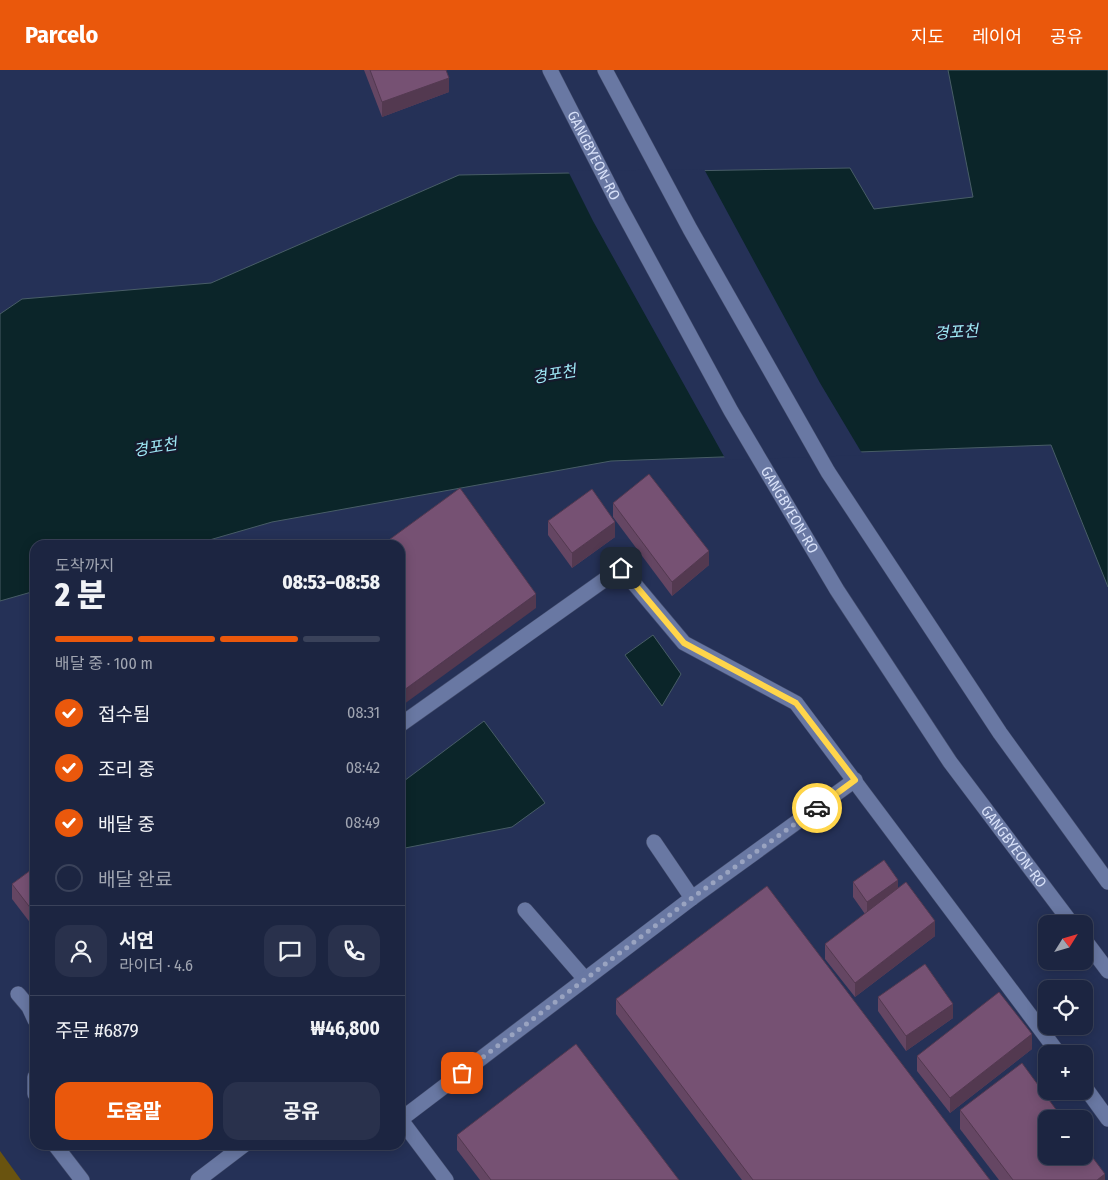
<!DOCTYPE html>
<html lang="ko">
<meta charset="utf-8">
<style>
:root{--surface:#1c2541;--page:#29314c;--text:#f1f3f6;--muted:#a0a5b1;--line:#3a425a;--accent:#ea580c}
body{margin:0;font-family:"Fira Sans Condensed","Noto Sans KR",sans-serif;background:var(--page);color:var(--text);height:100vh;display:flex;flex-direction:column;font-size:19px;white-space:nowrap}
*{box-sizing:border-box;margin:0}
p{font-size:16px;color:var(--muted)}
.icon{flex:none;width:28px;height:28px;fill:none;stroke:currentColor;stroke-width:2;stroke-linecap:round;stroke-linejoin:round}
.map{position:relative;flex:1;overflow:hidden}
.drawer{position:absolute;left:30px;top:470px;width:375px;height:610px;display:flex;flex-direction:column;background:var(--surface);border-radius:15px;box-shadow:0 2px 12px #0003,0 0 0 1px var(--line)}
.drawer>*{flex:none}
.needle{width:32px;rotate:53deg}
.buttons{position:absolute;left:1038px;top:845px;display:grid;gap:10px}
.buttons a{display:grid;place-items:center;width:55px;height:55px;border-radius:10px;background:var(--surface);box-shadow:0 2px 12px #0003,0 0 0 1px var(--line);font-size:25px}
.pin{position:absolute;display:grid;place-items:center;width:42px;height:42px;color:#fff;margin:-21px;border-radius:10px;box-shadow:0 2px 8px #0006}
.courier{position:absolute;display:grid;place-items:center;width:50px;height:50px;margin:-25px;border:4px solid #ffd54a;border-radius:50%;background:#fff;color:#222;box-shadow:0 1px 6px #0007}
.overview em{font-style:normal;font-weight:800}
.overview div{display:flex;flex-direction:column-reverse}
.overview{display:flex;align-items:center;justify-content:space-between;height:85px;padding:0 25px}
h1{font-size:32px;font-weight:800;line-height:38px}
.bar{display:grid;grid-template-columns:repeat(4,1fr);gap:8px 5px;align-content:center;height:60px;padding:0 25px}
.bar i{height:6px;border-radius:4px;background:var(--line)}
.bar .current{background:var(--accent)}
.bar p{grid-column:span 4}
.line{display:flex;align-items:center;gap:12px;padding:0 25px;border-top:1px solid var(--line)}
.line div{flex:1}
.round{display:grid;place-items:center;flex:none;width:52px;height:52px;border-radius:15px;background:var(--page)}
ol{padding:0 25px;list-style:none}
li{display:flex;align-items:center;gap:15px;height:55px}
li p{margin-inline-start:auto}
li .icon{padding:5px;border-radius:50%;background:var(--accent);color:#fff;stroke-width:4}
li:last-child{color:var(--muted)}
li i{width:28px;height:28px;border:2px solid var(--line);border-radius:50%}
.primary-button{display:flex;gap:10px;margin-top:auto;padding:10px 25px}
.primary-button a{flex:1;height:58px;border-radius:15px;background:var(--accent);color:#fff;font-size:20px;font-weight:800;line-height:58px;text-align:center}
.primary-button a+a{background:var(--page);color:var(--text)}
header{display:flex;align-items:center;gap:30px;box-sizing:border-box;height:70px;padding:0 25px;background:var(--accent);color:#fff}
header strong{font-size:24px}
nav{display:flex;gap:28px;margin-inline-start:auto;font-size:18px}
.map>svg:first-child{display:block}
.green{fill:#69530f}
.water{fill:#0b2529;stroke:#485d67}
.pier{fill:#253157}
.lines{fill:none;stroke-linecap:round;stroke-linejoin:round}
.minor-casing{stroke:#434c6c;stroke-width:16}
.minor{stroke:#6978a3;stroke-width:15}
.wall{fill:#654663}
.shaded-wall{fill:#533950}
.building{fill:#765173;stroke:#533950}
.done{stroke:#99a3c0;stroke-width:5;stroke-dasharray:0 9}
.route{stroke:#ffd54a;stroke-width:6}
.labels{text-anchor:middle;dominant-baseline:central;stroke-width:4.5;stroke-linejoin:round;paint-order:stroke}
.street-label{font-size:15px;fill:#d7e0f8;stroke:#151a2c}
.water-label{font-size:16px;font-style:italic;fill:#9fe9f6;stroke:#151a2c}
</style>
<header>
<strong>Parcelo</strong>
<nav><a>지도</a><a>레이어</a><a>공유</a></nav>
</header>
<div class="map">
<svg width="1108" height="1110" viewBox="0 0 1108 1110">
<rect width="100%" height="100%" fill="#253157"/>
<polygon class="green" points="0,1081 21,1110 0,1110"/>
<g class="water">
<polygon points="948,0 1108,0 1108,517 1051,375 611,391 272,452 192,475 35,475 35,521 0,531 0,244 22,229 211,213 459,105 850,98 874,139 973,127"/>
<polygon points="653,565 681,604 662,636 625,585"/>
<polygon points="484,651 545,733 512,757 400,779 400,714"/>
</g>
<polygon class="pier" points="704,99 820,313 863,385 726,390 593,151 568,101"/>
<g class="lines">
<defs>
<g id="minor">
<path id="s1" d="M550,0L618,133L731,341L837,520L950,692L1072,854"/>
<polyline points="605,0 690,159 828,402 1000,663 1108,812"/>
<polyline points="400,655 621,498 684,573 796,633 1059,984"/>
<polyline points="654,772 692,828"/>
<polyline points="525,840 585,909"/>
<polyline points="1084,869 1108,901"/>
<polyline points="18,924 29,937 35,950"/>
<polyline points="35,1007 35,1024"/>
<polyline points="1084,1016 1108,1049"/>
<polyline points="400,1050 692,828 855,710"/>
<polyline points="401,1050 446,1110"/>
<polyline points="55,1075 82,1110"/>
<polyline points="198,1110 244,1075"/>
</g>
</defs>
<use href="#minor" class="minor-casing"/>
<use href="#minor" class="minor"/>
</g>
<g class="wall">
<polygon points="364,0 446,0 449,22 382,47"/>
<polygon points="613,433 709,495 672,526 613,447"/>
<polygon points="548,451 615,467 572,498 548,465"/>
<polygon points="35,797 35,859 12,829 12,814"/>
<polygon points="853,812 935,866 855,927 825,889 825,874 865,844 853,827"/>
<polygon points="878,927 953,948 906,981 878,941"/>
<polygon points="616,929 990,1110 742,1110 616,944"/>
<polygon points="1032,979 950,1043 917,1001 917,986"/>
<polygon points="960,1040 1105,1110 999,1110 960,1059"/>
<polygon points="457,1065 679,1110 480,1110 457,1080"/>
</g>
<g class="shaded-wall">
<polygon points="449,8 449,22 382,47 382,32"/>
<polygon points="615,452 615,467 572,498 572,483"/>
<polygon points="709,481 709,495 672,526 672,512"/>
<polygon points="536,524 536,538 400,637 400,623"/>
<polygon points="898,810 898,824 867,846 867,832"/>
<polygon points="935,851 935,866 855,927 855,913"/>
<polygon points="953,934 953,948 906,981 906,966"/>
<polygon points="1032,964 1032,979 950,1043 950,1028"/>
<polygon points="1105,1104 1105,1110 1097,1110"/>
</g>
<g class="building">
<polygon points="370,0 446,0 449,8 382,32"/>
<polygon points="649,404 709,481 672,512 613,433"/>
<polygon points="460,418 536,524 400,623 400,475 382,475"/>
<polygon points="592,419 615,452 572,483 548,451"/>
<polygon points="884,790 898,810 867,832 853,812"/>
<polygon points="35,797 35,844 12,814"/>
<polygon points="906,812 935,851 855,913 825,874"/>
<polygon points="767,816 990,1110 753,1110 616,929"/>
<polygon points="925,894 953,934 906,966 878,927"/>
<polygon points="999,922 1032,964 950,1028 917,986"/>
<polygon points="576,974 679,1110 491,1110 457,1065"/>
<polygon points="1022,993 1063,1049 1046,1049 1046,1086 1084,1086 1084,1076 1105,1104 1097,1110 1013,1110 960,1040"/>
</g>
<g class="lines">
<polyline class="done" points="462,1003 692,828 817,738"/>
<polyline class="route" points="621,498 684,573 796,633 855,710 817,738"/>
</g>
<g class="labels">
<g class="street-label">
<text stroke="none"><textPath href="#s1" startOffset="96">GANGBYEON-RO</textPath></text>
<text stroke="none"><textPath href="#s1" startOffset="501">GANGBYEON-RO</textPath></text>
<text stroke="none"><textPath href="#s1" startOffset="906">GANGBYEON-RO</textPath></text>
</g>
<g class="water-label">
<text transform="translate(956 262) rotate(-4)">경포천</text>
<text transform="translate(554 304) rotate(-10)">경포천</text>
<text transform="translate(155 377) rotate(-10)">경포천</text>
</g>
</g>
</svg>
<div class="buttons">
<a><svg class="needle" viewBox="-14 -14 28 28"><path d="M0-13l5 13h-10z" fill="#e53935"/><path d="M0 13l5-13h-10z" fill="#a0a5b1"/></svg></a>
<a><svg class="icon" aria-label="locate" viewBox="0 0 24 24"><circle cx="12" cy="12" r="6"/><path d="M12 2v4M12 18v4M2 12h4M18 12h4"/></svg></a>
<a>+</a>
<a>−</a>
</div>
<div class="pin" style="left:462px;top:1003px;background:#ea580c"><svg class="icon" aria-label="bag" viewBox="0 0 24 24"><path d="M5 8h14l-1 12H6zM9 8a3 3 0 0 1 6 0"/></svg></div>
<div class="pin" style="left:621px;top:498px;background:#1f2937"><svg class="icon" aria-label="home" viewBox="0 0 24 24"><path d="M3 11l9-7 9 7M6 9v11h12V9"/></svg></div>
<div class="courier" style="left:817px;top:738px"><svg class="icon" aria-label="car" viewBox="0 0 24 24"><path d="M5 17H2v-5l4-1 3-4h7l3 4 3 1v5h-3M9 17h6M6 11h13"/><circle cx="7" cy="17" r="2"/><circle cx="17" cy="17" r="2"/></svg></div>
<section class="drawer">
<div class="overview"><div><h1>2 분</h1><p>도착까지</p></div><em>08:53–08:58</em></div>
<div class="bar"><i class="current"></i><i class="current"></i><i class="current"></i><i></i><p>배달 중 · 100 m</p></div>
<ol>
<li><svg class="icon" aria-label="check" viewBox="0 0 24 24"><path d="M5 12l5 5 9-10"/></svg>접수됨<p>08:31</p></li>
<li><svg class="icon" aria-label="check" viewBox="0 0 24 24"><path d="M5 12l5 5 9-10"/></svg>조리 중<p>08:42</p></li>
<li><svg class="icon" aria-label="check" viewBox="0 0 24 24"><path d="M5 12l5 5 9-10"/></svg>배달 중<p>08:49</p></li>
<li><i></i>배달 완료</li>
</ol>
<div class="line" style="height:90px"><a class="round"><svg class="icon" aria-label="person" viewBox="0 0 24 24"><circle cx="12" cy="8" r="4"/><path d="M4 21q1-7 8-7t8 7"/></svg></a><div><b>서연</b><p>라이더 · 4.6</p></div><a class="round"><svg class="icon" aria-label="chat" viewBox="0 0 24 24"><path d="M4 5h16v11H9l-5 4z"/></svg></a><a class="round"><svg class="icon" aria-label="phone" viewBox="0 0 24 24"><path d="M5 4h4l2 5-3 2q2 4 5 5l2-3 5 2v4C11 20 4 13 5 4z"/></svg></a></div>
<div class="line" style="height:65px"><div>주문 #6879</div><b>₩46,800</b></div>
<div class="primary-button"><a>도움말</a><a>공유</a></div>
</section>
</div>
